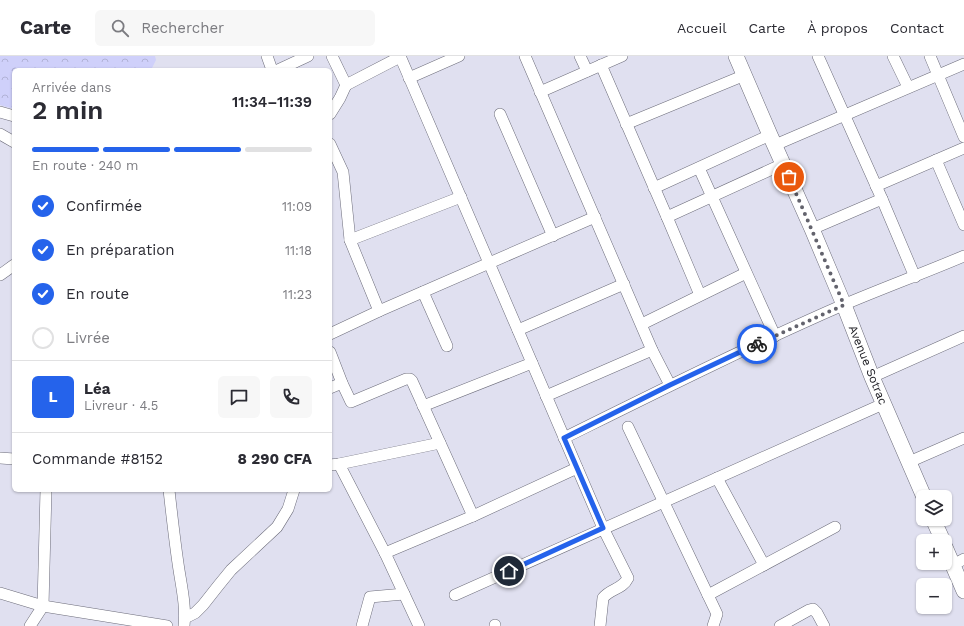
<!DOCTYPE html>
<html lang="fr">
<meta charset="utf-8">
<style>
:root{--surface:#fff;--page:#f7f7f7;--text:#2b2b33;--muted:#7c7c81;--line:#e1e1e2;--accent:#2563eb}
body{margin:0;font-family:"Work Sans",sans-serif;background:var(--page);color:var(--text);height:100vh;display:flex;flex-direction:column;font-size:15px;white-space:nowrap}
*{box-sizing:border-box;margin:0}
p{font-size:13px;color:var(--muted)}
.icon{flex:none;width:22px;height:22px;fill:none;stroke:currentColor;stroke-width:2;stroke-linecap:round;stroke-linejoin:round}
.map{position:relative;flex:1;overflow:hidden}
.details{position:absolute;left:12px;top:12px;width:320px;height:424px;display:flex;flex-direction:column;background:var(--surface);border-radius:6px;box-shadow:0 1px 3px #0004}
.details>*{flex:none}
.controls{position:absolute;left:916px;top:434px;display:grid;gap:8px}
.controls a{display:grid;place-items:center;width:36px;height:36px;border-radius:6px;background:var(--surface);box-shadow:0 1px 3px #0004;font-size:20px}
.pin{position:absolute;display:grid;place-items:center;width:34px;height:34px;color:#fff;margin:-17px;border:2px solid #fff;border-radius:50%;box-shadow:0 1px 4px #0007}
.courier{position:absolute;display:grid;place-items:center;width:40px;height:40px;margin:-20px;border:3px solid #2563eb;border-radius:50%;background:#fff;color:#222;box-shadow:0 1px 5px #0007}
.overview em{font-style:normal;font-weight:600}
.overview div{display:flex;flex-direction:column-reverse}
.overview{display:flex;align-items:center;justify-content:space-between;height:68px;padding:0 20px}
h1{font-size:26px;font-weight:600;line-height:30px}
.bar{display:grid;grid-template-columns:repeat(4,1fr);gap:6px 4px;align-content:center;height:48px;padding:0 20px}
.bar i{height:5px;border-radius:3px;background:var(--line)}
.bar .active{background:var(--accent)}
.bar p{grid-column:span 4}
.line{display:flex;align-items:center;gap:10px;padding:0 20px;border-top:1px solid var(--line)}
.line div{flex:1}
.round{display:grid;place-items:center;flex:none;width:42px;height:42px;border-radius:6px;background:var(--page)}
ol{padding:0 20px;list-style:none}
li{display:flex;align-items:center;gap:12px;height:44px}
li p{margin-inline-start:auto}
li .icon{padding:4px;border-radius:50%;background:var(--accent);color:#fff;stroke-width:4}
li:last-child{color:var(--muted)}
li i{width:22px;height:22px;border:2px solid var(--line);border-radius:50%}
header{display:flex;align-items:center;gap:24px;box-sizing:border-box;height:56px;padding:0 20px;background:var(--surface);border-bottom:1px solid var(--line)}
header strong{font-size:19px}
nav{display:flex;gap:22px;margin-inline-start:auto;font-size:14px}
.search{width:280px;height:36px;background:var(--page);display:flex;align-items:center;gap:10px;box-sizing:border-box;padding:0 14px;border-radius:6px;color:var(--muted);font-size:15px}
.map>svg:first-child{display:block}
.park{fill:url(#park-crowns)}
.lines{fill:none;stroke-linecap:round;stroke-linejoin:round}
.street-casing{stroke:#6c6c7a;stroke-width:12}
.secondary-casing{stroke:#6c6c7a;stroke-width:16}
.street{stroke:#fff;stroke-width:11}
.secondary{stroke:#fff;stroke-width:15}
.done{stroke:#63636d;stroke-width:4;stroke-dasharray:0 7.2}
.route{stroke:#2563eb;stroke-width:5}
.labels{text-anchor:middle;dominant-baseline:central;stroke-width:3.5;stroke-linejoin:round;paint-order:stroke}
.street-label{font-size:12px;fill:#202026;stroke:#fff}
</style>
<header>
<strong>Carte</strong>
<div class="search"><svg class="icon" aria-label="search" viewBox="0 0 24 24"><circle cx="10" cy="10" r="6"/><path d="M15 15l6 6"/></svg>Rechercher</div>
<nav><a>Accueil</a><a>Carte</a><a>À propos</a><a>Contact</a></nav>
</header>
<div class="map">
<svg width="964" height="570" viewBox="0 0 964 570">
<defs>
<pattern id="park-crowns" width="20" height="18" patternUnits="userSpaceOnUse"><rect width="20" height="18" fill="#cfd0fa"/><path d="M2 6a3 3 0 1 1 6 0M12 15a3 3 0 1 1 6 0" fill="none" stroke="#b1b2d6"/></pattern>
</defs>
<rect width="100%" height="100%" fill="#e0e0f0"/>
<polygon class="park" points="0,0 155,0 156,4 151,14 14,14 14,53 0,49"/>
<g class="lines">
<defs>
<g id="street">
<polyline points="267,0 272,14"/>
<polyline points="332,0 346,29 400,1"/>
<path d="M400,0L603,472L628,522C622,534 611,532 603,542L600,570"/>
<polyline points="525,0 652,294 670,329"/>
<polyline points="580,0 587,15"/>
<polyline points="818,0 882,143 915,221"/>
<polyline points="893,0 908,31"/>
<polyline points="930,0 964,81"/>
<polyline points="601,9 667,161 700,239"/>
<polyline points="278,14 308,0"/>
<polyline points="409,22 459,0"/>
<polyline points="540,36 622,0"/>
<polyline points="0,56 14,60"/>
<polyline points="330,58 340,42 346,29"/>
<polyline points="500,58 553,180"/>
<polyline points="626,68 745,19"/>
<polyline points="0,78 14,86"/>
<polyline points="330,88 343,116 350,184 379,255"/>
<polyline points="775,89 964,8"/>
<polyline points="936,104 964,169"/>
<polyline points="699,112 775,280"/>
<polyline points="876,130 964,92"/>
<polyline points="654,132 770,79"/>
<polyline points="667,161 783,108"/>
<polyline points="812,173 882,143"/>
<polyline points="350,184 461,141"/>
<polyline points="0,219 14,209"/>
<polyline points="423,236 447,290"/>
<polyline points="642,268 746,217"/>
<polyline points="518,274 624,228"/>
<polyline points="330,278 379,255 595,161"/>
<polyline points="330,296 342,327 351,346 406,323 410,323 412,325 473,460"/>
<polyline points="872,321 964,280"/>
<polyline points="330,332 342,327"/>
<polyline points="546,340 652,294"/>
<polyline points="423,350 532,307"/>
<polyline points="628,371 717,558 713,570"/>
<path d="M564,382C657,336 749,290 843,249C883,232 924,217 964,200"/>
<polyline points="0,402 14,403"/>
<polyline points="909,406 964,382"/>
<polyline points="339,408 385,497 419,570"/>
<polyline points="330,409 339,408 440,387"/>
<polyline points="717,422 764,509"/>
<path d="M169,434C172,461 175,488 179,514C182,533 186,551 184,570"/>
<polyline points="385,497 473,460 577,412"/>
<polyline points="953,509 964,503"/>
<polyline points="0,537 43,550 167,570"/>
<polyline points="455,539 883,348"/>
<polyline points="708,539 835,471"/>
<polyline points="185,562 195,557 203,549 218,530 231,514 277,471 288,453 294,434"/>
<polyline points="30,570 43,550 46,434"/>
<polyline points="362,570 370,541 404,538"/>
<polyline points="495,570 495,569"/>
<polyline points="780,570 809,554 813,553 817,557 824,570"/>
</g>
<g id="secondary">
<polyline points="736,0 770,79 812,173 844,249 872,321 924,441"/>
<polyline points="933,463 943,485"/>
<polyline points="945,491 964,535"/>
</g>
</defs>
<use href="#street" class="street-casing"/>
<use href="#secondary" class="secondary-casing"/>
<use href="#street" class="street"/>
<use href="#secondary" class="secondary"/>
</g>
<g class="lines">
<polyline class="done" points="757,288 844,249 789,121"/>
<polyline class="route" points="509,515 603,472 564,382 670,329 757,288"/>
</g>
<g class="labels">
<g class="street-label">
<text transform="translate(868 309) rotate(68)">Avenue Sotrac</text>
</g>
</g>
</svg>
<div class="controls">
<a><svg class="icon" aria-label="layers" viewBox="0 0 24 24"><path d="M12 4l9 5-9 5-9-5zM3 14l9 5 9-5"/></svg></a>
<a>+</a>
<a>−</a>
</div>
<div class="pin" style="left:789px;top:121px;background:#ea580c"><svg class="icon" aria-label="bag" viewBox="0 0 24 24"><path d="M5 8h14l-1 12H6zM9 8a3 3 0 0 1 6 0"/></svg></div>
<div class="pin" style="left:509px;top:515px;background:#1f2937"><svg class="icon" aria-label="home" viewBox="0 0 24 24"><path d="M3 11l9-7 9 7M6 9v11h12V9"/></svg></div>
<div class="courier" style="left:757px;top:288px"><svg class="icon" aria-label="bike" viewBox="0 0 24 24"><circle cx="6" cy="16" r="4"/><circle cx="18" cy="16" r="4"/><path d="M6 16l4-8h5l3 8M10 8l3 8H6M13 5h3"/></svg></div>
<section class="details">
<div class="overview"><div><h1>2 min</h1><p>Arrivée dans</p></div><em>11:34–11:39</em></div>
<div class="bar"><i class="active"></i><i class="active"></i><i class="active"></i><i></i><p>En route · 240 m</p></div>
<ol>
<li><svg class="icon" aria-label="check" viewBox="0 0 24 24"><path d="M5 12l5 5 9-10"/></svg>Confirmée<p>11:09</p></li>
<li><svg class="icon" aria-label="check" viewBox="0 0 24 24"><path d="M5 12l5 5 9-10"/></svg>En préparation<p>11:18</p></li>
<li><svg class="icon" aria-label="check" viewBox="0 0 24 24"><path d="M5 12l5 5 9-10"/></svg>En route<p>11:23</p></li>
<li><i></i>Livrée</li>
</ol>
<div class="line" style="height:72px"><b class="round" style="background:var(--accent);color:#fff">L</b><div><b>Léa</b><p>Livreur · 4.5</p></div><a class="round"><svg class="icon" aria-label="chat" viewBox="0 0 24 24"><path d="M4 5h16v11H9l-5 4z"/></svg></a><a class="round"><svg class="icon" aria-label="phone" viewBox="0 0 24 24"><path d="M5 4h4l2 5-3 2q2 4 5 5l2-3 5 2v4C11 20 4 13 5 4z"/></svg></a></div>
<div class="line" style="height:52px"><div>Commande #8152</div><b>8 290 CFA</b></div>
</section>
</div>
